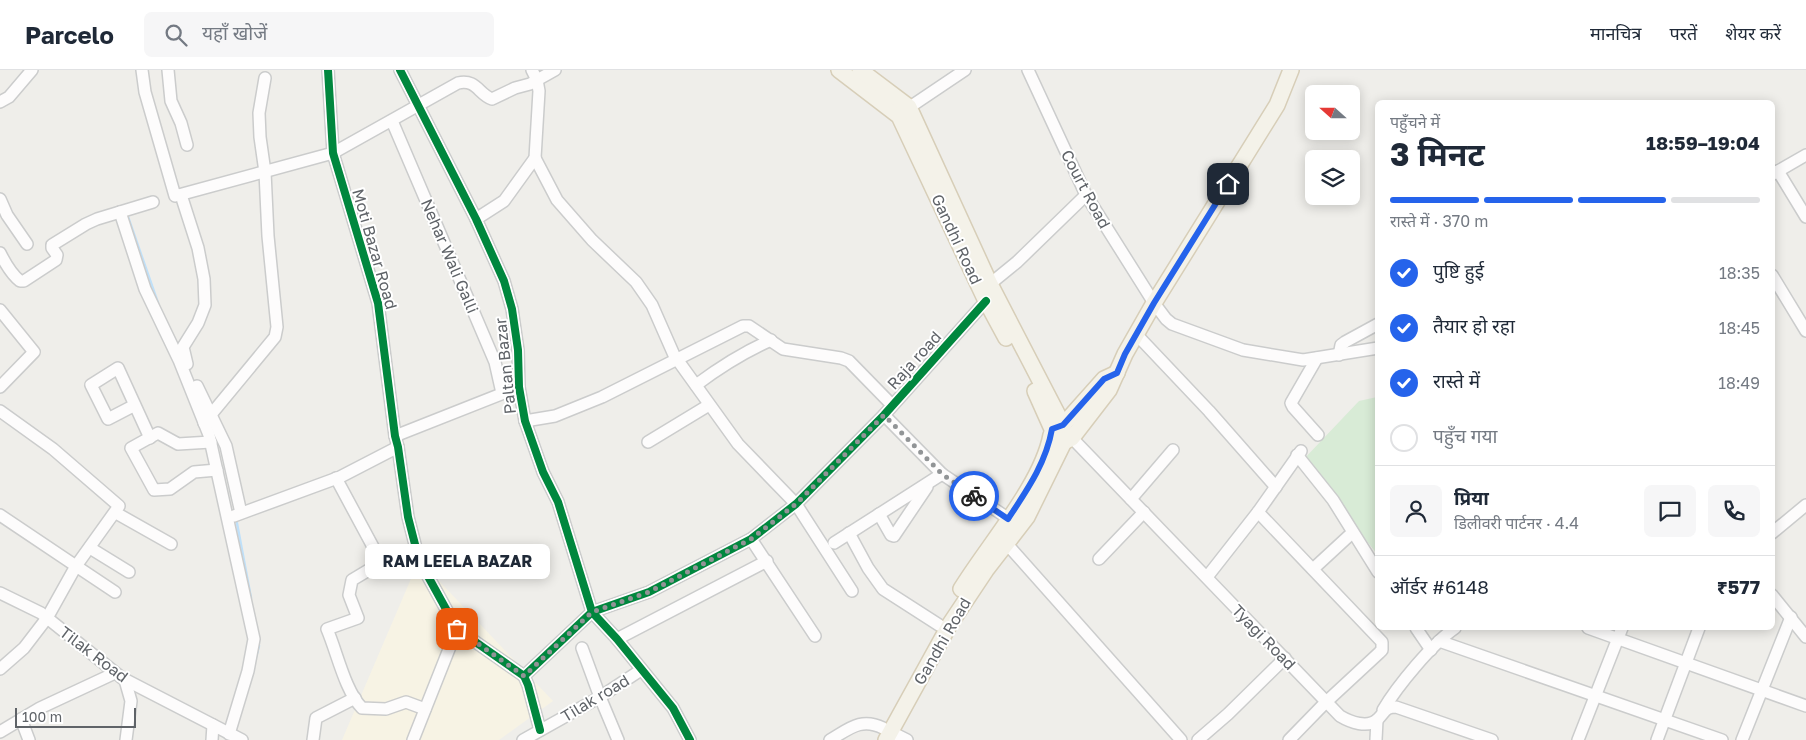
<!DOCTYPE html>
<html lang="hi">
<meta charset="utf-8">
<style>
:root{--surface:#fff;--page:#f6f6f7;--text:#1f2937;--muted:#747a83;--line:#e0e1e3;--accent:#2563eb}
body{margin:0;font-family:"Golos Text","Noto Sans Devanagari",sans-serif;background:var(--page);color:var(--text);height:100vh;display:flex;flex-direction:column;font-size:19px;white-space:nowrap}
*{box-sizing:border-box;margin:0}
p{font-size:16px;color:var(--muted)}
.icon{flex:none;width:28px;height:28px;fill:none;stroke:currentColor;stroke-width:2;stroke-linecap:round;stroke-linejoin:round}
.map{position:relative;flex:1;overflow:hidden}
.details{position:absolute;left:1375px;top:30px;width:400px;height:530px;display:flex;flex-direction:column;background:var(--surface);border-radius:8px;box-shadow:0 2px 12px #0003}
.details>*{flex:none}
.needle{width:32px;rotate:291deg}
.fabs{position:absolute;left:1305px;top:15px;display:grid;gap:10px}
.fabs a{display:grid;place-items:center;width:55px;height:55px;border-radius:8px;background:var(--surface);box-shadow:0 2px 12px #0003;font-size:25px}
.scale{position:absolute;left:15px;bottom:12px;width:121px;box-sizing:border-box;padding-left:5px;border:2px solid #5f6368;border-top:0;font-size:14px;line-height:18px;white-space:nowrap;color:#5f6368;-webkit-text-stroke:4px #fff;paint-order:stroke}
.pin{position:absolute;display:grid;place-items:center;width:42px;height:42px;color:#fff;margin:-21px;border-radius:10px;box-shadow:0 2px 8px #0006}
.courier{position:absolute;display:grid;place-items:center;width:50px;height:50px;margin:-25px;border:4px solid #2563eb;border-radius:50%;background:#fff;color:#222;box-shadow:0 1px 6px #0007}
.bubble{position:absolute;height:35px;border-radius:8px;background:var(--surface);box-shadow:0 2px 12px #0003;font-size:16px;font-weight:700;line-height:35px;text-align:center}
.headline em{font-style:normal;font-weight:700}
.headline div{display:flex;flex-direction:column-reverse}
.headline{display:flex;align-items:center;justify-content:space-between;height:85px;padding:0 15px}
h1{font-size:32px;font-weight:700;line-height:38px}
.bar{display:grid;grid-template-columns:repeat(4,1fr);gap:8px 5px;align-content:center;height:60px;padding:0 15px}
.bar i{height:6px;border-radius:4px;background:var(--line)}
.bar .active{background:var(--accent)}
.bar p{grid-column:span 4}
.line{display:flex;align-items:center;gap:12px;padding:0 15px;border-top:1px solid var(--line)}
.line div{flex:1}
.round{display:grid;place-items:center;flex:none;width:52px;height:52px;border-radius:8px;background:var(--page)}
ol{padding:0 15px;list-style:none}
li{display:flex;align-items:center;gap:15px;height:55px}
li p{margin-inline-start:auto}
li .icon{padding:5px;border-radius:50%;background:var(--accent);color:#fff;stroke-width:4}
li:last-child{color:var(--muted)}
li i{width:28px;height:28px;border:2px solid var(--line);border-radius:50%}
header{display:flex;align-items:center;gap:30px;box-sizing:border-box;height:70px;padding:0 25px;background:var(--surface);border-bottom:1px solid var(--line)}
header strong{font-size:24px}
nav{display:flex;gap:28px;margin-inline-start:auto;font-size:18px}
.search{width:350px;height:45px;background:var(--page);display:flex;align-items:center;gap:12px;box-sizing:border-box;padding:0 18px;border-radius:8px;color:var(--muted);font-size:19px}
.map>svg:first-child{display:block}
.commercial{fill:#f7f3e4}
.green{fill:#d8ebd6}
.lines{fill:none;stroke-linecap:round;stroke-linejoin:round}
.stream{stroke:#bfe0f9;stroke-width:2.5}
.minor-casing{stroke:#cbcccc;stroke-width:14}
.major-casing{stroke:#d7ceb8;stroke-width:18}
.minor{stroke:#fdfcfc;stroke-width:11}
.major{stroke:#f4f2e9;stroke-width:15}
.cycleway-casing{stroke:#fff;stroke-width:11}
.cycleway{stroke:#00873e;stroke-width:8}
.done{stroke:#919496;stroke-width:5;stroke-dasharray:0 9}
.route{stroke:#2563eb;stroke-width:6}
.labels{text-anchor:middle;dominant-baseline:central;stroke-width:4;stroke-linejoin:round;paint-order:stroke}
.street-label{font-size:16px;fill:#5f6368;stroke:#fff}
</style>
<header>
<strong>Parcelo</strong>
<div class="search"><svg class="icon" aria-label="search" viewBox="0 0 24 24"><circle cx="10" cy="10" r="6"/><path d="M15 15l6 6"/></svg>यहाँ खोजें</div>
<nav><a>मानचित्र</a><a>परतें</a><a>शेयर करें</a></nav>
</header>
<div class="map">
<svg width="1806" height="670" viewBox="0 0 1806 670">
<rect width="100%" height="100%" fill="#efeeea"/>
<polygon class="commercial" points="419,490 553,631 499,670 342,670"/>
<polygon class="green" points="1377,327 1377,484 1303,390 1359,331"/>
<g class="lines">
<g class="stream">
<polyline points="127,144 158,233"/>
<polyline points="236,448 251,528"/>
<polyline points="256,587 259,576 258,571"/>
</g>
<defs>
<g id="minor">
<path d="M142,0L145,22L175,126L333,83L458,13C477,9 478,24 492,29L515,18L530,14L555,0"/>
<polyline points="168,0 171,31 181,53 187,75"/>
<polyline points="328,0 333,83 378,233 395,366 398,377 408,447 419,490 457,559 524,606 528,615 540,660"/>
<polyline points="400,0 476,149 504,211 512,239 518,280 519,317 525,351 543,402 558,432 592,542 617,569 673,638 690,670"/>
<polyline points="1028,0 1086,125 1154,233 1166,249 1172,254 1243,280 1303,290 1378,278"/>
<polyline points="0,32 9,27 32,0"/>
<polyline points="904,41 965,0"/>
<polyline points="392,51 495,292 502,323"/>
<polyline points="535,88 557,130 592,170 636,212 652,235 674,285 738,374 796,434 852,521"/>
<polyline points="1778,101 1806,147"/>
<polyline points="1773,104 1806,85"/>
<polyline points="181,125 198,178 204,209 205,235 198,253 183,277 187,294"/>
<polyline points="0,129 7,145 27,174"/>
<polyline points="120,142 145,219 179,290 209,365 254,569 248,601 229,664"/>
<polyline points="476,149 504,131 535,88 539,21 537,10 532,0"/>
<path d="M0,183C5,193 11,204 20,211H24L56,190L57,185L52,178V175L86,154L97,149L153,132"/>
<polyline points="1772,205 1806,261"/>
<polyline points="990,214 1017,192 1086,125"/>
<polyline points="0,240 34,282 0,317"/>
<polyline points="1136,264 1209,341 1276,417"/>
<polyline points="1339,285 1341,275 1345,272 1378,254"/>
<polyline points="1317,288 1291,333 1293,337 1318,365"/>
<path d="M696,315C720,297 744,282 771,270"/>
<polyline points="197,316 226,376 241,443"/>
<polyline points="135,335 108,349 91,315 118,298 150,368"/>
<polyline points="0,341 53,379 119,436 76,496 115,522"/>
<polyline points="884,345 942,404 1009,449"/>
<polyline points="525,351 555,346 602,327 743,256 749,256 783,279 841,288 849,291 892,335"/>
<polyline points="204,353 275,267 277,257 268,166 265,102 260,67 259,43 265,8"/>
<polyline points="395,366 519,317"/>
<path d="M1072,368L1340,646C1350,652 1368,659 1378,649C1385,642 1385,637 1396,637L1492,670"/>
<polyline points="211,372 178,374 158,363 131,378 154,420 170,419 194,402 217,400"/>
<polyline points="648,372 709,335"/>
<polyline points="1297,385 1333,430 1378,502"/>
<path d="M336,408L379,488L377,495L352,510L349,525L358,548L327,559C337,582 345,621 362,638L386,639L406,632L425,639"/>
<polyline points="1131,429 1173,380"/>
<polyline points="1258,442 1382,572 1382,580 1379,583 1325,633 1289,670"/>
<polyline points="116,443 171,474"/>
<polyline points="879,444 891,465 894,466 927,417"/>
<polyline points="0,445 76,496 47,548 24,578 0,599"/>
<polyline points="234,446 340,407 398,377"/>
<polyline points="849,463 868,498 883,519 939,555"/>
<polyline points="1772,463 1806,435"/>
<polyline points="751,469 815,566"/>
<polyline points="834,473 942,404"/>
<polyline points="1006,473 1181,670"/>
<polyline points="90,478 129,502"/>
<polyline points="1099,489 1144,442"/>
<polyline points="1313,499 1352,463"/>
<polyline points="1207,507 1258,442 1301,381"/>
<polyline points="0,523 41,543 122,608 242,670"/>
<polyline points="1772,525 1806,567"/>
<polyline points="1416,558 1431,580"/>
<polyline points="1588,558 1806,636"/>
<polyline points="617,569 767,491"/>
<polyline points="1439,571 1722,670"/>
<polyline points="582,578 600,627 618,670"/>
<polyline points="524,606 592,542 649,522 751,469 796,434 884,345 986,231"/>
<polyline points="125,610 131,631 126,670"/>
<path d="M1383,640C1398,615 1432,574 1455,558"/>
<polyline points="21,649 29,670"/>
<polyline points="0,662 40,638 115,603"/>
<polyline points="891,662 907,670"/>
<polyline points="212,670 213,655"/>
<polyline points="313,670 316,648 355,628"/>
<polyline points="413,670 457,559"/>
<polyline points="523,670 600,627 641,600"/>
<path d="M830,670C849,659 861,647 883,658"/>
<polyline points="1198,670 1228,644 1285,588"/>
<polyline points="1376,670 1377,650"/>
<polyline points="1578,670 1622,558"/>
<polyline points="1657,670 1699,558"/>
<polyline points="1742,670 1791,547"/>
</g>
<g id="major">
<polyline points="839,0 899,46 986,231 1006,268"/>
<polyline points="860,0 909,37 990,214 1063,355 1064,372 1027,447 986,500 950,554 886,670"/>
<polyline points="1035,321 1052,359"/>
<polyline points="1063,355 1104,309 1117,303"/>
<polyline points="1049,375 1064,372 1072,368 1109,320 1125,284 1154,233 1277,35 1291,0"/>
<path d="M961,519C988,475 1042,414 1051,365"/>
</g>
</defs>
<use href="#minor" class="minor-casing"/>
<use href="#major" class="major-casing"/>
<use href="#minor" class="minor"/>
<use href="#major" class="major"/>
<defs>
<g id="cycleway">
<polyline points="328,0 333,83 378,233 395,366 398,377 408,447 419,490 457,559 524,606 528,615 540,660"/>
<polyline points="400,0 476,149 504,211 512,239 518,280 519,317 525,351 543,402 558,432 592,542 617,569 673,638 690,670"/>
<polyline points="524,606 592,542 649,522 751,469 796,434 884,345 986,231"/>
</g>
</defs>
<use href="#cycleway" class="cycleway-casing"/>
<use href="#cycleway" class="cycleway"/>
</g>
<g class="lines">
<polyline class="done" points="457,559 524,606 592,542 649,522 751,469 796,434 884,345 942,404 974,426"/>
<path class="route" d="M974,426L1008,449C1027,420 1046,393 1052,359L1063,355L1104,309L1117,303L1125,284L1154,233L1228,114"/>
</g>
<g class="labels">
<g class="street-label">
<text transform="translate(1086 119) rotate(62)">Court Road</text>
<text transform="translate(957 169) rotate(65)">Gandhi Road</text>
<text transform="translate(375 179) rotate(74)">Moti Bazar Road</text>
<text transform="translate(450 186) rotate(67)">Nehar Wali Galli</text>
<text transform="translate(914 290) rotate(-48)">Raja road</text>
<text transform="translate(505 296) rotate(-96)">Paltan Bazar</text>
<text transform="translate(1264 567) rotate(46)">Tyagi Road</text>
<text transform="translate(942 571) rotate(-60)">Gandhi Road</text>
<text transform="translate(94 584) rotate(37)">Tilak Road</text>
<text transform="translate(595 628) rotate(-31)">Tilak road</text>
</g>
</g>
</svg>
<div class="fabs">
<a><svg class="needle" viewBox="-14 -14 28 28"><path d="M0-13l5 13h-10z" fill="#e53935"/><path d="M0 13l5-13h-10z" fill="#747a83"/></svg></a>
<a><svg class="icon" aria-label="layers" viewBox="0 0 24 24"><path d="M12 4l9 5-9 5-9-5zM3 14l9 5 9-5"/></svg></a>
</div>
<div class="scale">100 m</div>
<div class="pin" style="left:457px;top:559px;background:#ea580c"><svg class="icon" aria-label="bag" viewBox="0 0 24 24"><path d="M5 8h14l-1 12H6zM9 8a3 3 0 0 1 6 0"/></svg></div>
<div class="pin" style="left:1228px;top:114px;background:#1f2937"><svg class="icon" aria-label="home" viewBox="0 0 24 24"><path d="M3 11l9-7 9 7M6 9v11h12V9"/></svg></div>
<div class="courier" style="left:974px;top:426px"><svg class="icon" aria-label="bike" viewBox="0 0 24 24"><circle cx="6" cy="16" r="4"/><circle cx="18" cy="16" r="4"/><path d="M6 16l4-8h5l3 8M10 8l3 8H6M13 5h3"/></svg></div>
<div class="bubble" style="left:365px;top:474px;width:185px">RAM LEELA BAZAR</div>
<section class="details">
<div class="headline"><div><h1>3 मिनट</h1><p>पहुँचने में</p></div><em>18:59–19:04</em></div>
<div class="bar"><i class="active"></i><i class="active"></i><i class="active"></i><i></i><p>रास्ते में · 370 m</p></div>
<ol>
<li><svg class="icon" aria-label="check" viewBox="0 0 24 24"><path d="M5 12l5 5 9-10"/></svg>पुष्टि हुई<p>18:35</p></li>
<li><svg class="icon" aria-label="check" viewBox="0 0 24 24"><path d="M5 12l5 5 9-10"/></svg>तैयार हो रहा<p>18:45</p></li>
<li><svg class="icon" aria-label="check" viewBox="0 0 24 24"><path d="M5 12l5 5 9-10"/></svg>रास्ते में<p>18:49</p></li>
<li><i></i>पहुँच गया</li>
</ol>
<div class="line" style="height:90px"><a class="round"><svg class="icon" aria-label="person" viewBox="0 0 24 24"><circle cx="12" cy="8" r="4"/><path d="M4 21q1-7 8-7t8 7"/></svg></a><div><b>प्रिया</b><p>डिलीवरी पार्टनर · 4.4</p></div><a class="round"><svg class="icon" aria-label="chat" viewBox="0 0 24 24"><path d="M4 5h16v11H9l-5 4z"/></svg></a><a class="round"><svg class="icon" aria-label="phone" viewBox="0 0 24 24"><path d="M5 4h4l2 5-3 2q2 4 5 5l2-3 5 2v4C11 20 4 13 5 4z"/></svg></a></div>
<div class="line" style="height:65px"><div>ऑर्डर #6148</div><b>₹577</b></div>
</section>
</div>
